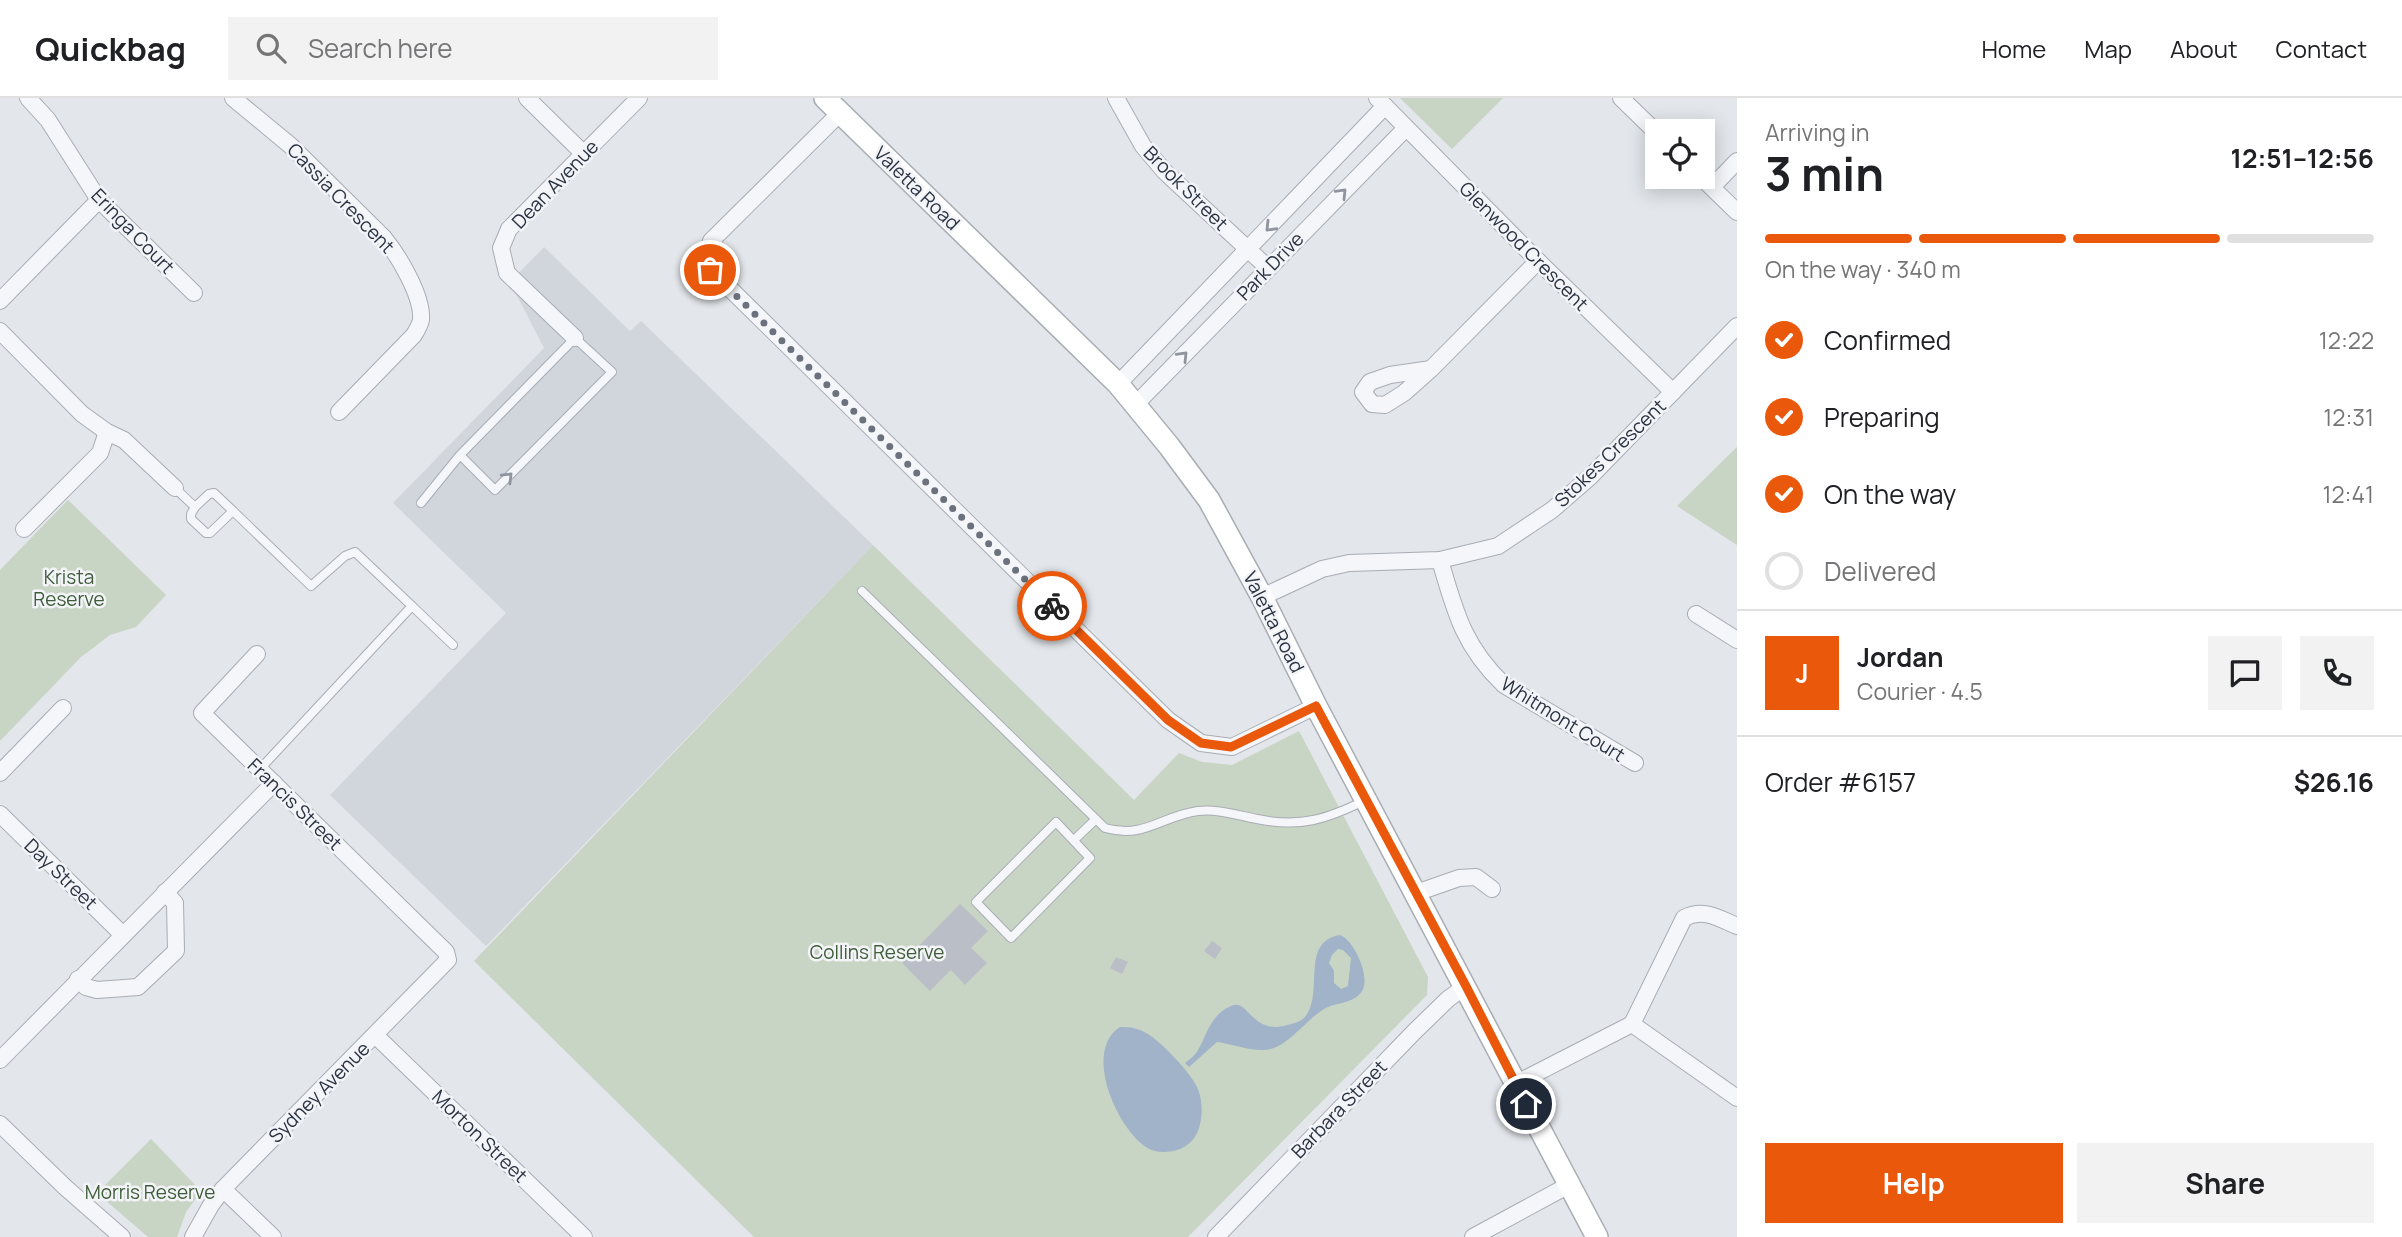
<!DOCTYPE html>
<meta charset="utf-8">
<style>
:root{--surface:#fff;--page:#f2f2f2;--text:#202124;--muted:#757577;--line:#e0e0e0;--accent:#ea580c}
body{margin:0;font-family:Manrope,sans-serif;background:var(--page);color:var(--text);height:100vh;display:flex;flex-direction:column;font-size:26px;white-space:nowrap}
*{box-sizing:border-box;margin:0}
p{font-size:23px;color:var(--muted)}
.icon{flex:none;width:38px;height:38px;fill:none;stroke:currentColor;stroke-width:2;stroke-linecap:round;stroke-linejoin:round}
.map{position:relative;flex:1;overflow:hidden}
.sheet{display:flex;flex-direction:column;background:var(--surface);width:665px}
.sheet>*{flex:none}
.tools{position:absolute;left:1645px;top:21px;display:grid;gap:14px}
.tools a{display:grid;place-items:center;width:70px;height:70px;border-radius:0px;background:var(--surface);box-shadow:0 4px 18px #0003;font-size:35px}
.pin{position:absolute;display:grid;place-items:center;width:60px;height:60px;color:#fff;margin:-30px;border:4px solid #fff;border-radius:50%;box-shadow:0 2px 7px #0007}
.courier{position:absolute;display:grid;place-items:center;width:70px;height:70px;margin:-35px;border:5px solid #ea580c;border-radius:50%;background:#fff;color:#222;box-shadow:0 2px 9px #0007}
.summary em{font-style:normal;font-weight:700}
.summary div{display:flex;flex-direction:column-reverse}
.summary{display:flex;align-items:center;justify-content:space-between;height:119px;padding:0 28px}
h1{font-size:46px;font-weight:700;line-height:52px}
.bar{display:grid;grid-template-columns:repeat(4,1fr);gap:10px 7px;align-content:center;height:84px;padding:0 28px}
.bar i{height:9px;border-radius:5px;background:var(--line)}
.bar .active{background:var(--accent)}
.bar p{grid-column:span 4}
.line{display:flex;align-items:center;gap:18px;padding:0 28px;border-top:2px solid var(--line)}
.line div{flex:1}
.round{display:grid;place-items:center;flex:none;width:74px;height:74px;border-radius:0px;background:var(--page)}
ol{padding:0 28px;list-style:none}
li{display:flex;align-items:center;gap:21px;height:77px}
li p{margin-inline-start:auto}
li .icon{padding:7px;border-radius:50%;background:var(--accent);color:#fff;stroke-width:4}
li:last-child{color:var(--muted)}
li i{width:38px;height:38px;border:4px solid var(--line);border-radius:50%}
.primary-button{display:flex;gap:14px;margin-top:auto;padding:14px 28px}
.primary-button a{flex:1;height:80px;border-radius:0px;background:var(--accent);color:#fff;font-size:28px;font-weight:700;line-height:80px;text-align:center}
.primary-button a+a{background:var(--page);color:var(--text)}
header{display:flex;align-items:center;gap:42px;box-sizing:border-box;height:98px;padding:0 35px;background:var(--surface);border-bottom:2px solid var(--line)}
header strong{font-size:33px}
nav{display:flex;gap:38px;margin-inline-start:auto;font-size:24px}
.search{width:490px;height:63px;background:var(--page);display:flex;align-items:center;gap:18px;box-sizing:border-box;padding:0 24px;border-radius:0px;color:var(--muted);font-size:26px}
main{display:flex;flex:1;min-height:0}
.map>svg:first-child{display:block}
.built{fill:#d1d5dc}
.green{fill:#c8d4c4}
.water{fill:#a0b3c8;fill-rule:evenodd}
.building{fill:#babfc7}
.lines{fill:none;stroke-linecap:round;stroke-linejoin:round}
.lane-casing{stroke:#a8adb4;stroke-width:10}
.street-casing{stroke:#a8adb4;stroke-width:18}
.secondary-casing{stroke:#a8adb4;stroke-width:24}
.lane{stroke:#f5f6f9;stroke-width:8}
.street{stroke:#f5f6f9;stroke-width:16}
.secondary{stroke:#fff;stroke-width:21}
.oneway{stroke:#90949e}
.done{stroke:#6b727d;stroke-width:7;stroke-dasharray:0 12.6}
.route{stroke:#ea580c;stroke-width:9}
.labels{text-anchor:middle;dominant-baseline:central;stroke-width:5;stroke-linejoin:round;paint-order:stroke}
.street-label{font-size:19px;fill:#2b3342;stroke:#f2f4f8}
.park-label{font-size:19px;fill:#3f5d39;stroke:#f2f4f8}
</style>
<header>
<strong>Quickbag</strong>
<div class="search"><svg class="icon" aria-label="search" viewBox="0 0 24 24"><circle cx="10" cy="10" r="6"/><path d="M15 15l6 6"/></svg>Search here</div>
<nav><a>Home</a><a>Map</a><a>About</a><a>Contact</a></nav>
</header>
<main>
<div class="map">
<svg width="1737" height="1139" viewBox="0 0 1737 1139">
<rect width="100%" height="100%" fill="#e3e6ea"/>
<polygon class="built" points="544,149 630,233 641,223 873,447 486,848 330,697 506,515 393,405 544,250 510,184"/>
<g class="green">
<polygon points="1400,0 1503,0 1452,51"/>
<polygon points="1737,349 1737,447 1677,408"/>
<polygon points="68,402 166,497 136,529 110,537 81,559 0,643 0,472"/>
<polygon points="873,447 1134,702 1179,655 1202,664 1232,667 1299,633 1428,879 1427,897 1188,1139 754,1139 474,863"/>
<polygon points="151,1041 201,1093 186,1114 177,1139 148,1139 97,1095"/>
</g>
<g class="water">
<path d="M1340,837C1354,842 1371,879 1362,893C1354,906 1336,904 1324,911C1306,922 1291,945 1271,951C1255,955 1233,946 1217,944L1189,969L1185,965C1189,962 1194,958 1197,954C1207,937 1210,917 1231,908C1249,899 1251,940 1291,926C1296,925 1301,923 1305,919C1325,895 1299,844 1340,837ZM1338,851L1343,852L1351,860L1348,888L1341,891L1334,885V873L1329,865L1332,857Z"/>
<path d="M1120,929C1130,929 1138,930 1146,935C1161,943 1190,974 1197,989C1202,1000 1203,1014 1200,1026C1198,1038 1189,1049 1177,1052C1167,1055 1154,1055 1146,1049C1116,1029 1083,952 1120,929Z"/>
</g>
<g class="building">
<polygon points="960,806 988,833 971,850 987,865 965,887 951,872 930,893 902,865"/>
<polygon points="1212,843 1222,850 1215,861 1204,853"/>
<polygon points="1116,859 1128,864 1122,876 1110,870"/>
</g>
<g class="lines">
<defs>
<g id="lane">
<polyline points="175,390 195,409 191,416 191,421 206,435 210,435 233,413 311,488 345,458 355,454 412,508 260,671"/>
<polyline points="421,405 460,357 575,240 612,274 495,392 460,357"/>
<polyline points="195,409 209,396 214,395 233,413"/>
<path d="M862,493L1105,730C1145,741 1161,718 1198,713C1218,711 1237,717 1257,721C1301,730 1327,721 1366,702"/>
<polyline points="412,508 453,547"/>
<polygon points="1056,724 1090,760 1011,840 976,804"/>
<polyline points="1074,742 1095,722"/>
</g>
<g id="street">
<polyline points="28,0 48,22 99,102 194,195"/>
<path d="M233,0L291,48L384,140C398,157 423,198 421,222C420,227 417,232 414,237L339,314"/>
<polyline points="527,0 584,56"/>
<polyline points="1116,0 1143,48 1165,74 1268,170"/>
<polyline points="1377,0 1538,163 1673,294"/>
<polyline points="1621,0 1657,35"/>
<polyline points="840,15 711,143 707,158 710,171 1168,622 1201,645 1232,649 1316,608"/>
<polyline points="1701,79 1737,114"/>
<polyline points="1712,89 1737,63"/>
<polyline points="0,203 99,102"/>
<polyline points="0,233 82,316 107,334 124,342 175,390"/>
<polyline points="575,240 507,175 501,150 509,131 639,0"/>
<polyline points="1431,271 1390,277 1370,284 1363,294 1372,306 1385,307 1404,295 1431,271 1538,163"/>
<polyline points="1118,286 1385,8"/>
<polyline points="1135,307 1406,30"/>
<polyline points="24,431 100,355 107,334"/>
<path d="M1440,462C1455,514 1464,549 1504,587L1635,665"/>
<polyline points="1262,499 1322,471 1349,465 1440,462 1498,448 1552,412 1590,379 1737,228"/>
<polyline points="1696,516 1737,542"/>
<polyline points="0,675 63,610"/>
<polyline points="0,716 123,837"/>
<polyline points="1416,795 1459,780 1476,779 1492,791"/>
<polyline points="78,881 86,889 97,892 138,889 176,853 175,805 165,794"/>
<polyline points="1632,926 1737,1000"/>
<polyline points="375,937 584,1139"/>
<polyline points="0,962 274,685"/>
<path d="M1515,986L1632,926L1684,820C1704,810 1718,820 1737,828"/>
<polyline points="0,1026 66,1090 122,1139"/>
<polyline points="223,1091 273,1139"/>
<polyline points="193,1139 211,1107 223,1091 448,862 446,854 202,615 257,556"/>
<polyline points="1216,1139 1414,934 1448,901 1466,888"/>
<polyline points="1473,1139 1569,1087"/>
</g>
<polyline id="secondary" points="825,0 1118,286 1169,348 1209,402 1262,499 1316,608 1597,1139"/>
</defs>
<use href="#lane" class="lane-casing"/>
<use href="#street" class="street-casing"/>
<use href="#secondary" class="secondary-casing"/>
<use href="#lane" class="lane"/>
<use href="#street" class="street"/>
<use href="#secondary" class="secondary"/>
</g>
<defs><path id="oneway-chevron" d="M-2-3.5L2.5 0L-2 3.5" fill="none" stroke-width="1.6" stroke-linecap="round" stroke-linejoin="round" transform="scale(1.75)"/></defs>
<g class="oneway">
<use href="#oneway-chevron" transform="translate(1342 95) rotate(-46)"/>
<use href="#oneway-chevron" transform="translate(1270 129) rotate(134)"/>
<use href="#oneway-chevron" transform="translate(1183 258) rotate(-46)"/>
<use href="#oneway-chevron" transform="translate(508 379) rotate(-45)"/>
</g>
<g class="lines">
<polyline class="done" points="710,172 1052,508"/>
<polyline class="route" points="1052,508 1168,622 1201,645 1231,649 1316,608 1466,888 1526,1006"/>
</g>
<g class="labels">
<g class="street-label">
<text transform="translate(555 86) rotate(-46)">Dean Avenue</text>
<text transform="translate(917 90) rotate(44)">Valetta Road</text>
<text transform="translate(1186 90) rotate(45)">Brook Street</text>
<text transform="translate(341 100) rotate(46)">Cassia Crescent</text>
<text transform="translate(133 133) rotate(46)">Eringa Court</text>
<text transform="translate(1524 148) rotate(45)">Glenwood Crescent</text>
<text transform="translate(1270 168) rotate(-46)">Park Drive</text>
<text transform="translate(1610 355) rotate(-44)">Stokes Crescent</text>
<text transform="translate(1274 524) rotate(63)">Valetta Road</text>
<text transform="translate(1563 621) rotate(32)">Whitmont Court</text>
<text transform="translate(295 706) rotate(44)">Francis Street</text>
<text transform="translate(61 776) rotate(44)">Day Street</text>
<text transform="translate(319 994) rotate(-45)">Sydney Avenue</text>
<text transform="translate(1339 1011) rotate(-46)">Barbara Street</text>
<text transform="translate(480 1038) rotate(44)">Morton Street</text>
</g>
<g class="park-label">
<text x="69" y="479">Krista<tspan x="69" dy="22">Reserve</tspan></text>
<text x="877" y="854">Collins Reserve</text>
<text x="150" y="1094">Morris Reserve</text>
</g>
</g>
</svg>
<div class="tools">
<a><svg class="icon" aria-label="locate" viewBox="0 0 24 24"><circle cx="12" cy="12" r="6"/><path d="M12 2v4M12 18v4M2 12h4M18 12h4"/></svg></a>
</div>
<div class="pin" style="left:710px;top:172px;background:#ea580c"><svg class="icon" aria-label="bag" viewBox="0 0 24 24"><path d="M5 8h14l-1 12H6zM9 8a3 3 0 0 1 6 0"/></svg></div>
<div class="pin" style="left:1526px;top:1006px;background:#1f2937"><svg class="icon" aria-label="home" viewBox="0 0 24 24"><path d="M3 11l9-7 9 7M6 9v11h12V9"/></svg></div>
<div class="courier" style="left:1052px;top:508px"><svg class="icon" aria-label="bike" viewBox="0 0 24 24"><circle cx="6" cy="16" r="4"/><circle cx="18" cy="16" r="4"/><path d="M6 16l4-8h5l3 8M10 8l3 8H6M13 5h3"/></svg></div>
</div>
<section class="sheet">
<div class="summary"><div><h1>3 min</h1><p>Arriving in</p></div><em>12:51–12:56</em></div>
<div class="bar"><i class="active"></i><i class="active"></i><i class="active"></i><i></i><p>On the way · 340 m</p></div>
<ol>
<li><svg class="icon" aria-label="check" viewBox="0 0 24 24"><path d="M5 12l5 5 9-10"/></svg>Confirmed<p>12:22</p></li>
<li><svg class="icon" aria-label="check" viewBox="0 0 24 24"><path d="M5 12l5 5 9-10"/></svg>Preparing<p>12:31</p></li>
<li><svg class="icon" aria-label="check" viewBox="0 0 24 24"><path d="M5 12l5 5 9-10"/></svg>On the way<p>12:41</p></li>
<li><i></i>Delivered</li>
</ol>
<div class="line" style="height:126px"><b class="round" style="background:var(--accent);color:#fff">J</b><div><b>Jordan</b><p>Courier · 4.5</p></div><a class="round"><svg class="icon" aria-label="chat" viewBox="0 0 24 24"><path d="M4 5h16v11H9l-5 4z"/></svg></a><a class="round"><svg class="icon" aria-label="phone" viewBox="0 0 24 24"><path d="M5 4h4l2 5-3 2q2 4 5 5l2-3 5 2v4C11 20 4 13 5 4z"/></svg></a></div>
<div class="line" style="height:91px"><div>Order #6157</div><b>$26.16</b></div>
<div class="primary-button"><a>Help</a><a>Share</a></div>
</section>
</main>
